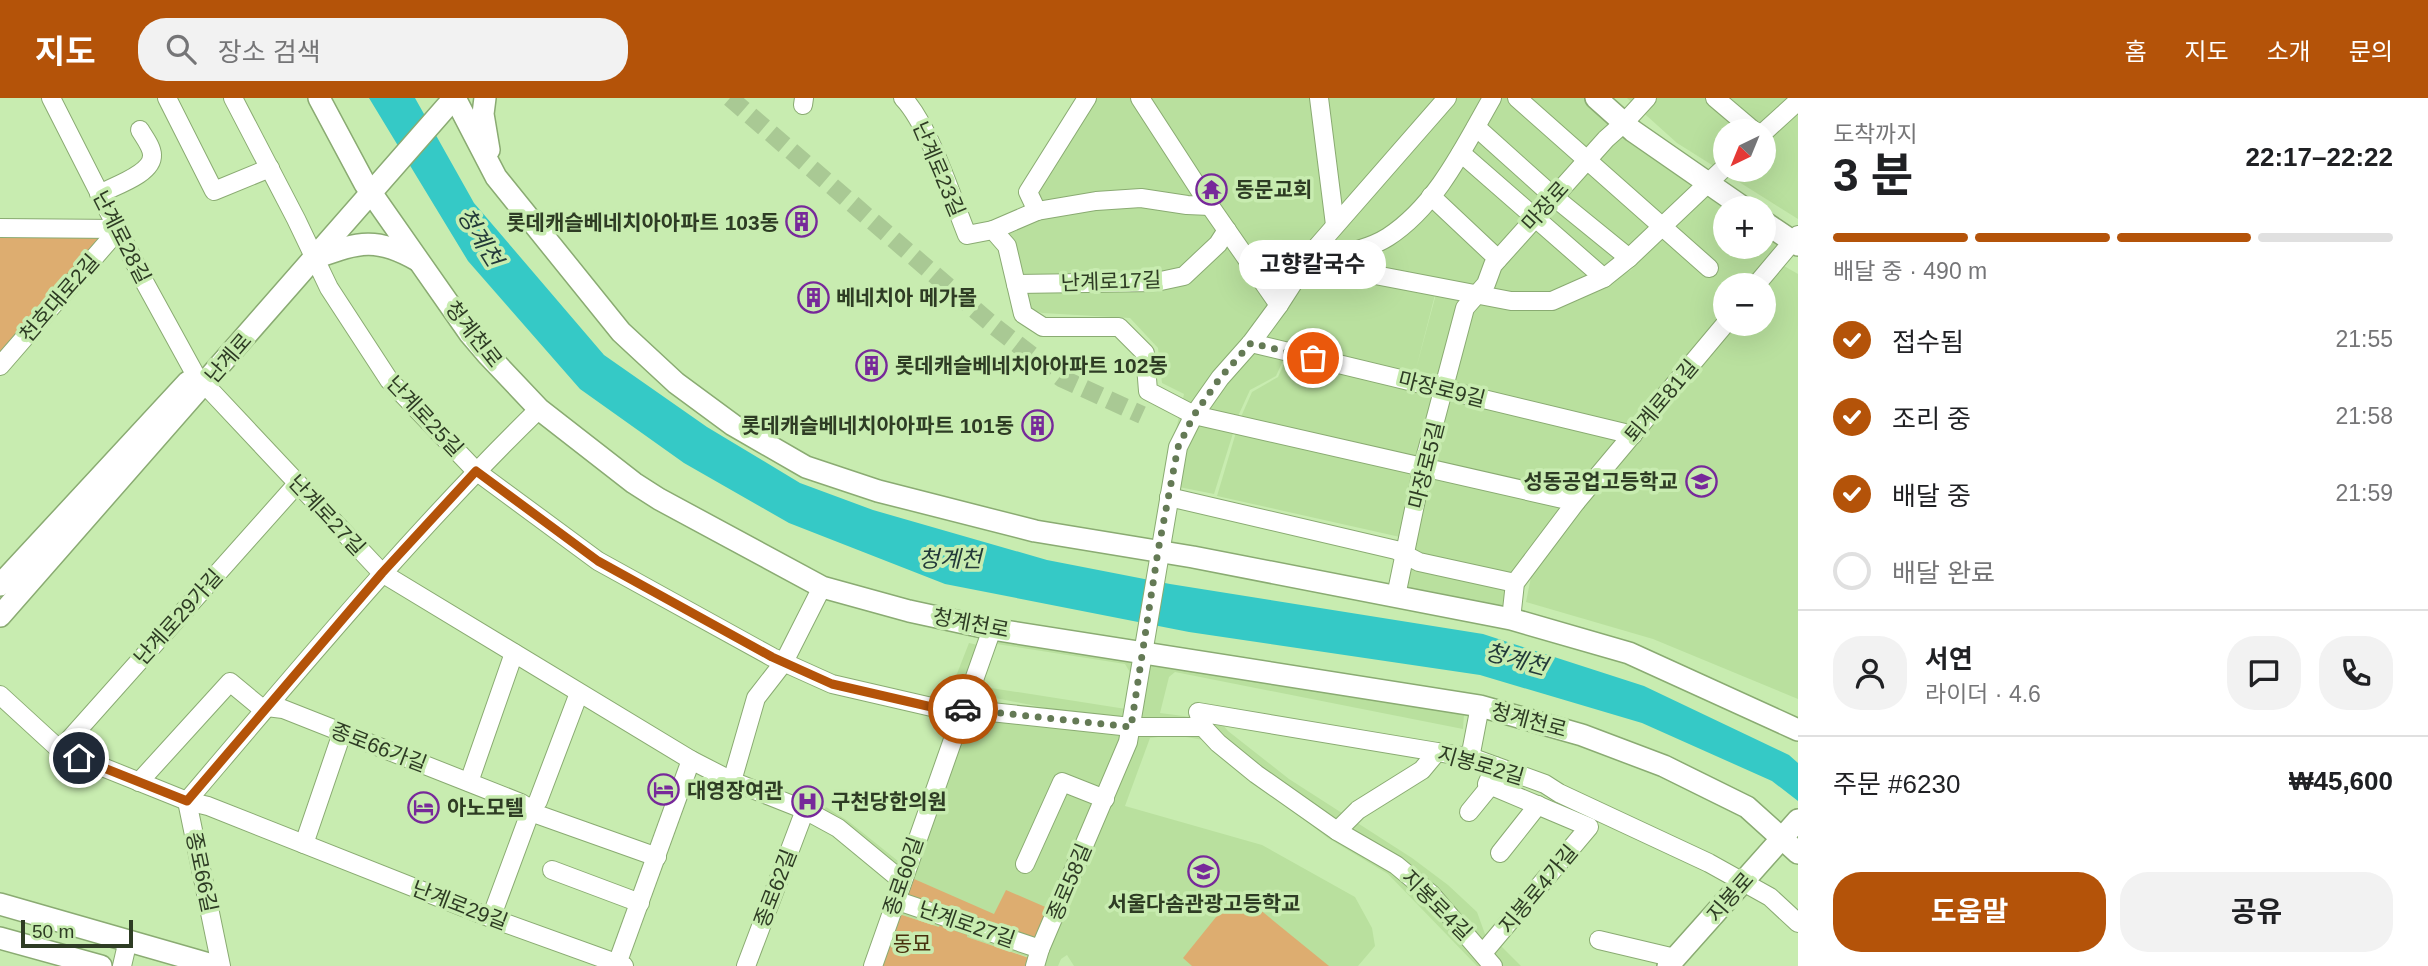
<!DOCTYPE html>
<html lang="ko">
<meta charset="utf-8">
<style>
:root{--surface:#fff;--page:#f2f2f2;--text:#202124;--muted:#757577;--line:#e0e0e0;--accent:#b45309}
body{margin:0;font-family:Helvetica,"Noto Sans KR",sans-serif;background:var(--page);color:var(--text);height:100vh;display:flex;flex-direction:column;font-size:26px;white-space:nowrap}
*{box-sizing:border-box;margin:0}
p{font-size:23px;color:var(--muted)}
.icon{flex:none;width:38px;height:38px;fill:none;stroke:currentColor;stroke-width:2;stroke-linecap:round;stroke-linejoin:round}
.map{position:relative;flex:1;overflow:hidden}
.sheet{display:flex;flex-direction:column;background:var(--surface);width:630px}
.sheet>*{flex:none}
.needle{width:46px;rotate:223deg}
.fabs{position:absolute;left:1713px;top:21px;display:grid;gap:14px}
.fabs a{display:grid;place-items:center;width:63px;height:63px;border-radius:50%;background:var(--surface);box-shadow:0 7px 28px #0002;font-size:35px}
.scale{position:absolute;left:21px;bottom:18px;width:112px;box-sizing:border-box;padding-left:7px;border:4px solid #2e3c24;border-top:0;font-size:19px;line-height:24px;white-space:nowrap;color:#2e3c24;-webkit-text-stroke:5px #c8ecb0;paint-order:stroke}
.pin{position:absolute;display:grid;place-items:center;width:60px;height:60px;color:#fff;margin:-30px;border:4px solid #fff;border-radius:50%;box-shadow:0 2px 7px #0007}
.courier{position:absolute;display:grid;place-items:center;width:70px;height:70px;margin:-35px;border:5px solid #b45309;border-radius:50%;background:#fff;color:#222;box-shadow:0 2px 9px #0007}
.bubble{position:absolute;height:49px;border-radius:24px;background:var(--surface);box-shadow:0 7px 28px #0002;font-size:23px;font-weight:700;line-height:49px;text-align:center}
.summary em{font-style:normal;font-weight:700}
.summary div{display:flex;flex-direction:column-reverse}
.summary{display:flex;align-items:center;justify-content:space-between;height:119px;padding:0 35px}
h1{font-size:46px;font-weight:700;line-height:52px}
.bar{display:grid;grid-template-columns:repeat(4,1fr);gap:10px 7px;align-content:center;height:84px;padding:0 35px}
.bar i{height:9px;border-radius:5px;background:var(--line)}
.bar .current{background:var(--accent)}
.bar p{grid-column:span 4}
.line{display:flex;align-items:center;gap:18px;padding:0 35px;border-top:2px solid var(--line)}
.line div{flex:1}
.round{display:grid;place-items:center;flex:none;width:74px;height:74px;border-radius:28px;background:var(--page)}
ol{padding:0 35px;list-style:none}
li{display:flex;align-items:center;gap:21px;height:77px}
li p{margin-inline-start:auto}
li .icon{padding:7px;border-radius:50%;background:var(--accent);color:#fff;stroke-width:4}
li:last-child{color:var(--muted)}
li i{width:38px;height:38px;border:4px solid var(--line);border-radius:50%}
.action{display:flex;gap:14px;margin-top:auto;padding:14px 35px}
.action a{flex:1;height:80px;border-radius:28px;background:var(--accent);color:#fff;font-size:28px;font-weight:700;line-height:80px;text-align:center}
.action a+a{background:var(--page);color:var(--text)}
header{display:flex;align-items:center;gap:42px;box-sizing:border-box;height:98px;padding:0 35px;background:var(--accent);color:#fff}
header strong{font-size:33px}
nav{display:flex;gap:38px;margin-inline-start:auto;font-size:24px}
.search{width:490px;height:63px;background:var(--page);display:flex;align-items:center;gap:18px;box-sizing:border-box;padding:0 24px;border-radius:28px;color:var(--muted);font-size:26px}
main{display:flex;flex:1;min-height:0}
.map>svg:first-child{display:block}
.built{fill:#b9e09e;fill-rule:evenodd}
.green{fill:#ddad70}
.water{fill:#35c9c6}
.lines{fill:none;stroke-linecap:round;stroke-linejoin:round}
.minor-tunnel{stroke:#a9c994;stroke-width:18;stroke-dasharray:18 9;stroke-linecap:butt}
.minor-casing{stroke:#8aab72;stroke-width:20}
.major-casing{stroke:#8aab72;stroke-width:24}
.minor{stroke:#fff;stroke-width:18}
.major{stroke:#fff;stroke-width:21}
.done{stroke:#647a55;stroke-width:7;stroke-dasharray:0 12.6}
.route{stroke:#b45309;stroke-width:9}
.labels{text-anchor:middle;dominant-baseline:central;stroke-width:7;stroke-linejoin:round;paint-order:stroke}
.street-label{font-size:21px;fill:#2e3c24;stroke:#c8ecb0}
.poi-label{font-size:21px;font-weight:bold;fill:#2e3c24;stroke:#c8ecb0;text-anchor:start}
.park-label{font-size:21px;fill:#472f0c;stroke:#c8ecb0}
.water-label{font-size:23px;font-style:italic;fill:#223939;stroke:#c8ecb0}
</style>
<header>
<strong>지도</strong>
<div class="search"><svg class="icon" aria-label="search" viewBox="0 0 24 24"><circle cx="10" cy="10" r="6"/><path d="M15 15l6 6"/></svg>장소 검색</div>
<nav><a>홈</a><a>지도</a><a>소개</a><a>문의</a></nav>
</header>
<main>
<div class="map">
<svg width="1798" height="868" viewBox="0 0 1798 868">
<rect width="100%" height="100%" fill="#c8ecb0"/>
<g class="built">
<polygon points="1091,0 1591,0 1697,89 1642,144 1585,185 1542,195 1493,192 1439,181 1415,275 1436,196 1543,211 1579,202 1631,172 1702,95 1725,111 1726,149 1764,149 1764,138 1791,156 1764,188 1726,187 1726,226 1526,474 1514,515 1389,492 1400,439 1217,398 1240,321 1252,294 1278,279 1292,248 1407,272 1290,247 1276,278 1250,292 1239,316 1214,396 1164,386 1184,296 1162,285 1158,250 1130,220 1042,215 1028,210 1007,131 1043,117 1032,95"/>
<path d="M1627,0H1798V121L1677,45ZM1726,33H1764V72H1726Z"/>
<polygon points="1784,168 1798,176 1798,601 1653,541 1526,504 1533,469 1735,226 1764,226 1764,192"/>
<polygon points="999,539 1464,616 1463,631 1175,574 1169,579 1160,615 1199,620 1214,616 1228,633 1289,681 1412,760 1448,787 1477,814 1485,836 1495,842 1521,868 1477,868 1388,776 1328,740 1208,648 1204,642 1174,637 1150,640 1125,708 1262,747 1355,799 1372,830 1375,848 1358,868 1074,868 1067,857 1061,861 1058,868 1026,868 1028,859 966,839 968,832 941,823 939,829 896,815 876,839 891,783 817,722 826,709 848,723 898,763 911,750 957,627 942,614 969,545 982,548 961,612 1117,624 970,595 972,587 1126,611 1131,576 1125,566 990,545"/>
</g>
<g class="green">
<polygon points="105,138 0,260 0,139"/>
<polygon points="905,777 994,816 1006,792 1050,811 1039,842 899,799"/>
<polygon points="1237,793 1329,868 1192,868 1183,860"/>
<polygon points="896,815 939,829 941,823 968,832 967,839 1029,860 1026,868 878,868"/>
</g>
<polygon class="water" points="369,0 415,0 474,105 604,257 707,329 800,385 873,412 1047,462 1170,486 1483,536 1644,588 1789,657 1798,665 1798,703 1772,683 1642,625 1480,577 1189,534 945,486 789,425 684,365 580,291 468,163"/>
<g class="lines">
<polyline class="minor-tunnel" points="730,0 995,229 1061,280 1142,317"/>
<defs>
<g id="minor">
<polyline points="51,0 145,185 195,276 382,475 691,662 732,683 805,712 838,730 901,782"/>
<polyline points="167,0 214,93 270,70"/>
<polyline points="233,0 296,121 329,190 389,282 476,373 598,463 772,559 832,586 949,613 963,611 1131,629 1203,629"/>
<path d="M903,0C929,27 952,100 967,137L993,132L1007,148L1023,216L1043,229H1119L1145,255L1148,293L1194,317L1576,404"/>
<polyline points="1140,0 1210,108 1279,207"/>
<polyline points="1319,0 1335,127"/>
<polyline points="1517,0 1709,170"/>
<polyline points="1715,0 1754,33"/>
<polyline points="803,7 804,0"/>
<polyline points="1476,29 1554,99 1629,160"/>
<polyline points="1764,34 1798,3"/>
<polyline points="1461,55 1604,180"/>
<path d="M99,96C114,88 153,76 152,57C152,49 144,39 140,32"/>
<polyline points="1431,98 1498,161"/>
<polyline points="1037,113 1028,94 1087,0"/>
<polyline points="0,130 119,131"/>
<polyline points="993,132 1037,113 1096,103 1141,100 1187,107 1210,108"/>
<path d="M1310,163C1335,157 1366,153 1388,139C1437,107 1464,49 1492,0"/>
<polyline points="1307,164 1511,203 1552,203 1604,180 1629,160 1726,68"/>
<polyline points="1016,186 1156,184 1184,178 1218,146 1227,132"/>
<polyline points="1756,187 1798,137"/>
<polyline points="1251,245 1633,337"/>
<polyline points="0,268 119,131"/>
<polyline points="1169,399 1396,452 1419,464 1515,485"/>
<polyline points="1396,498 1423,368 1465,210 1486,186 1493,167 1606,41 1624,25 1647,0"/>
<polyline points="1511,521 1515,485 1576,404 1726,225"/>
<polyline points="0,597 60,652 187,703 208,708 491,820 624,868"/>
<polyline points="60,652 297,386"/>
<polyline points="1470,660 1480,608"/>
<polyline points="732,683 756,600 784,564 822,489"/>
<polyline points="139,684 230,584 259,608 283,611 521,705 539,717 657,759"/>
<polyline points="469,684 514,555"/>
<polyline points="1469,714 1491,687"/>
<polyline points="1337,733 1358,712 1422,672 1437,654"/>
<polyline points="304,746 342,635"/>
<polyline points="1500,755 1538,707"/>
<polyline points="1025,766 1062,684 1105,701"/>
<polyline points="552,772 640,805"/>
<polyline points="895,802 1040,851"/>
<polyline points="491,820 531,712 538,703 579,595"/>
<polyline points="1599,842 1675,860"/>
<polyline points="1483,855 1589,729 1487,686 1495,668"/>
<polyline points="617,866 691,662"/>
<polyline points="122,868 128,842"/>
<path d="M221,868L187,703C301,569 413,434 539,311"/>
<polyline points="746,868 805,712"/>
<polyline points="873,868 992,531"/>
<polyline points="1035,868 1040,851 1128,644 1178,349 1194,317 1220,280 1251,245 1279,207 1315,151 1447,0"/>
<polyline points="1493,868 1431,796 1396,767 1337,733 1256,676 1218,645 1203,629 1198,614 1473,660 1545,686 1559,695 1709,765 1770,799 1798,825"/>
</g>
<g id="major">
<polyline points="319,0 365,86 470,236 487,256 539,311 634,385 659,401 822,489 909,513 992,531 1480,608 1582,637 1664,668 1747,709 1798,755"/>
<polyline points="455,0 496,79 621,234 676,285 733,327 806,369 878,393 1035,433 1193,459 1511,521 1629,555 1798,632"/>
<polyline points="485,0 483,16 489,52"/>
<polyline points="1596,0 1633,33 1744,110"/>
<polyline points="1764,124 1798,147"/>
<path d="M318,159C359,144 377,139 417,162"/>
<polyline points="0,487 188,284"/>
<polyline points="0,518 454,0"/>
<polyline points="0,806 216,868"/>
<polyline points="0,840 101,868"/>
<polyline points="1668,868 1798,722"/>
</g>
</defs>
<use href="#minor" class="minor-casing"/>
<use href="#major" class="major-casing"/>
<use href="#minor" class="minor"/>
<use href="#major" class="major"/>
</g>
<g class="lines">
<polyline class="done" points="963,611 1131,629 1158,453 1178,349 1194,317 1220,280 1251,245 1313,260"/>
<polyline class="route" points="79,660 187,703 382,475 476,373 598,463 772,559 832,586 949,613 963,611"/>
</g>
<defs>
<symbol id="temple-ring" viewBox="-11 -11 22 22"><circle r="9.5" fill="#c8ecb0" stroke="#77299a" stroke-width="1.5"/><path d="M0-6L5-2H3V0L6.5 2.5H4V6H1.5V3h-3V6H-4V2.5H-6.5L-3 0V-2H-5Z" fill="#77299a"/></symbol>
<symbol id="building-ring" viewBox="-11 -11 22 22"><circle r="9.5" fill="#c8ecb0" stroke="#77299a" stroke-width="1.5"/><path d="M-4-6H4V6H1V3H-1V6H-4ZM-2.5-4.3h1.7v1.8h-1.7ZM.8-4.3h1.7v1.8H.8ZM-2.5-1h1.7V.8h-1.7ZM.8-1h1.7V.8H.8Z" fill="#77299a"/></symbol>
<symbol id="school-ring" viewBox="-11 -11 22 22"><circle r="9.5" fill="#c8ecb0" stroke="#77299a" stroke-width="1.5"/><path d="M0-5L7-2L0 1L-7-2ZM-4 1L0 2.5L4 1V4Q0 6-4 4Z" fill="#77299a"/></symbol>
<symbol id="hotel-ring" viewBox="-11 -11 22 22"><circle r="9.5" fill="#c8ecb0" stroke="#77299a" stroke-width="1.5"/><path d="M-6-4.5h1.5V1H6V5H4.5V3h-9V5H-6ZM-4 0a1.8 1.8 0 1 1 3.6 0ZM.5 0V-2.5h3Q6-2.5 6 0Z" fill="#77299a"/></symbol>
<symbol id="hospital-ring" viewBox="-11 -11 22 22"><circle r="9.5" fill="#c8ecb0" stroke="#77299a" stroke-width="1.5"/><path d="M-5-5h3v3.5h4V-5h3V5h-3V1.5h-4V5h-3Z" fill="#77299a"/></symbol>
</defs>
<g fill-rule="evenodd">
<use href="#temple-ring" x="1194" y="74" width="35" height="35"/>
<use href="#building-ring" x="784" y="106" width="35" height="35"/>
<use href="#building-ring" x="796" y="182" width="35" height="35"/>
<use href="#building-ring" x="854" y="250" width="35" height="35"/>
<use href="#building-ring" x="1020" y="310" width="35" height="35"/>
<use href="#school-ring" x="1684" y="366" width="35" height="35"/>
<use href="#hotel-ring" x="646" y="674" width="35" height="35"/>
<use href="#hospital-ring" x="790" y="686" width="35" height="35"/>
<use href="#hotel-ring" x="406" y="692" width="35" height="35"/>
<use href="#school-ring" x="1186" y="756" width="35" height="35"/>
</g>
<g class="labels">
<g class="street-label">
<text transform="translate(939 71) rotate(67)">난계로23길</text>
<text transform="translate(1545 108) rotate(-48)">마장로</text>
<text transform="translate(122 139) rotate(63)">난계로28길</text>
<text transform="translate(1111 183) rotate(-2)">난계로17길</text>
<text transform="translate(59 200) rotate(-49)">천호대로2길</text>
<text transform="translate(474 236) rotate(52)">청계천로</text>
<text transform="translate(228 260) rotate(-49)">난계로</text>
<text transform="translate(1442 291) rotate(14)">마장로9길</text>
<text transform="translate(1661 303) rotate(-50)">퇴계로81길</text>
<text transform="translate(425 318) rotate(47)">난계로25길</text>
<text transform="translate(1426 367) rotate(-76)">마장로5길</text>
<text transform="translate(327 417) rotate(47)">난계로27길</text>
<text transform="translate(178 519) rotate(-48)">난계로29가길</text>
<text transform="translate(971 525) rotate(11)">청계천로</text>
<text transform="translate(1529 622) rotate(15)">청계천로</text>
<text transform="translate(379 649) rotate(21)">종로66가길</text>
<text transform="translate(1481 667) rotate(16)">지봉로2길</text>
<text transform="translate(202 774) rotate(78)">종로66길</text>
<text transform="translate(903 778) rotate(-71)">종로60길</text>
<text transform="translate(1069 784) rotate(-67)">종로58길</text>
<text transform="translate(775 790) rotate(-69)">종로62길</text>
<text transform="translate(1538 791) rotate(-50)">지봉로4가길</text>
<text transform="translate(1730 799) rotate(-49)">지봉로</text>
<text transform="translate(460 807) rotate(21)">난계로29길</text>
<text transform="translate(1437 807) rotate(45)">지봉로4길</text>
<text transform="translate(967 826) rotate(19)">난계로27길</text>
</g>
<g class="poi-label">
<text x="1235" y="91">동문교회</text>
<text x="779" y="124" text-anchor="end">롯데캐슬베네치아아파트 103동</text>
<text x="836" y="199">베네치아 메가몰</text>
<text x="895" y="267">롯데캐슬베네치아아파트 102동</text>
<text x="1014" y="327" text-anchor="end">롯데캐슬베네치아아파트 101동</text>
<text x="1678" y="383" text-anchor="end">성동공업고등학교</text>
<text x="687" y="692">대영장여관</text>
<text x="831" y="703">구천당한의원</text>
<text x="447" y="709">아노모텔</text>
<text x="1204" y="805" text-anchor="middle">서울다솜관광고등학교</text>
</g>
<g class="park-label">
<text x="912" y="845">동묘</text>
</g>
<g class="water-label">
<text transform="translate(480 139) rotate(58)">청계천</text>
<text x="950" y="461">청계천</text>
<text transform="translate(1516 561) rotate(15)">청계천</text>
</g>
</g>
</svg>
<div class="fabs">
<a><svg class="needle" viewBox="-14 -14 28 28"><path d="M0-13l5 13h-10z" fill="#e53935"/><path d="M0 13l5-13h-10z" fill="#757577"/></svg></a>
<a>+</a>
<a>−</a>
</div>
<div class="scale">50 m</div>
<div class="pin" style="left:1313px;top:260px;background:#ea580c"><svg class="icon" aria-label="bag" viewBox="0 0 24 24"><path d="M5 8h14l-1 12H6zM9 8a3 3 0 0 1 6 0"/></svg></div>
<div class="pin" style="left:79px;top:660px;background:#1f2937"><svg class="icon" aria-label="home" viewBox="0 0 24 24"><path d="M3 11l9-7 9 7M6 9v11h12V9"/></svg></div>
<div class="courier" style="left:963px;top:611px"><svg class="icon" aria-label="car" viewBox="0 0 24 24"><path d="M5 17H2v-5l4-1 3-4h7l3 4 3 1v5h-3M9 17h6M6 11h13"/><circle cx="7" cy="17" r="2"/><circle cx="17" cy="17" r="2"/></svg></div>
<div class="bubble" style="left:1239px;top:142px;width:147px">고향칼국수</div>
</div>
<section class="sheet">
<div class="summary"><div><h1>3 분</h1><p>도착까지</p></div><em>22:17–22:22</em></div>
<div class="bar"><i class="current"></i><i class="current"></i><i class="current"></i><i></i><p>배달 중 · 490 m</p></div>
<ol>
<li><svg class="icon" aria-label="check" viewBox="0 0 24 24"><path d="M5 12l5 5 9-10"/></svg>접수됨<p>21:55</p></li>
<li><svg class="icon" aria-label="check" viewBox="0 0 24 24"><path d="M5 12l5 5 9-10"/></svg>조리 중<p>21:58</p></li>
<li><svg class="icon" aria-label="check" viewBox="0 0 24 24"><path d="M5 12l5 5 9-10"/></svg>배달 중<p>21:59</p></li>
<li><i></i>배달 완료</li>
</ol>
<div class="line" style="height:126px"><a class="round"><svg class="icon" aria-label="person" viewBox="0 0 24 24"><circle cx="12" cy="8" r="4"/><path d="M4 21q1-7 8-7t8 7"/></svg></a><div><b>서연</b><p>라이더 · 4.6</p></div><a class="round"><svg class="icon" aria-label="chat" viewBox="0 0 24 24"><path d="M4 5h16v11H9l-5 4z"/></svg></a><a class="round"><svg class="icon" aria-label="phone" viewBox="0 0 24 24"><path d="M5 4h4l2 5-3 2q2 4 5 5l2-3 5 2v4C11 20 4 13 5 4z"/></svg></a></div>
<div class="line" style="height:91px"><div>주문 #6230</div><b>₩45,600</b></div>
<div class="action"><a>도움말</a><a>공유</a></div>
</section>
</main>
